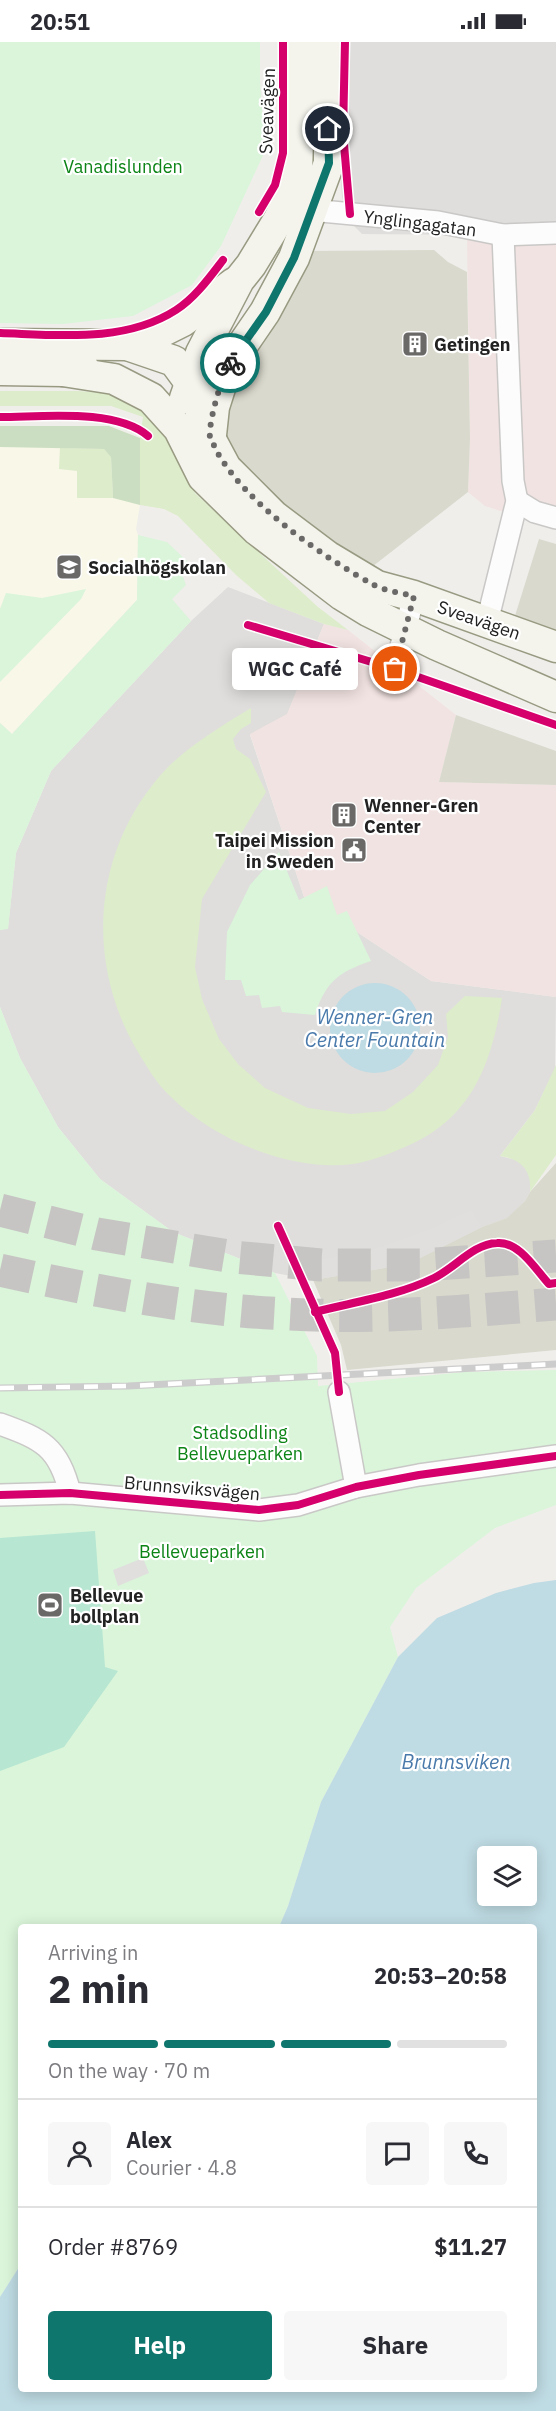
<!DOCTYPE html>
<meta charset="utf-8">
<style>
:root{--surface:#fff;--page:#f7f7f7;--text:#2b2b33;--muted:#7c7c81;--line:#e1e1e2;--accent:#0f766e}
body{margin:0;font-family:"IBM Plex Sans",sans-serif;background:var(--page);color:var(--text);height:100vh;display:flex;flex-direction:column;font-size:22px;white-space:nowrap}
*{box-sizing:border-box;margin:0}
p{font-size:20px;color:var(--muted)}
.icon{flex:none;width:33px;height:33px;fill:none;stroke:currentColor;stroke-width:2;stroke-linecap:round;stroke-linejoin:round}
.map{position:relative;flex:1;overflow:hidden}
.sheet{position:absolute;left:18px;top:1882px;width:519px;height:468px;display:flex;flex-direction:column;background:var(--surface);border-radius:6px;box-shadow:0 3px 15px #0003}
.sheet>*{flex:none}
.fabs{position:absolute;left:477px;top:1804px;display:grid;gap:12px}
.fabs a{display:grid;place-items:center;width:60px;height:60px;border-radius:6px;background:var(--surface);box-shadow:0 3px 15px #0003;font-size:30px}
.pin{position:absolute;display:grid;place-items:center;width:51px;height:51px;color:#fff;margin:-26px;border:3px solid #fff;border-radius:50%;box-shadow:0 2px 6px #0007}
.courier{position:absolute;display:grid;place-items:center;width:60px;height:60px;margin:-30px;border:4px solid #0f766e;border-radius:50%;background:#fff;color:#222;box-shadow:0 2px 8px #0007}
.bubble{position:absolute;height:42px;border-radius:6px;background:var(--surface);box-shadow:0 3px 15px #0003;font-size:20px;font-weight:800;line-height:42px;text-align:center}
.overview em{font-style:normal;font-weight:800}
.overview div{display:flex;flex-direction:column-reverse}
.overview{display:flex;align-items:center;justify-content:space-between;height:102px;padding:0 30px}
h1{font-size:39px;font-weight:800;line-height:45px}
.bar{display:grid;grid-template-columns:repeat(4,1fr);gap:9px 6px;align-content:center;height:72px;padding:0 30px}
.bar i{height:8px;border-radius:4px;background:var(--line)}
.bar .current{background:var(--accent)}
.bar p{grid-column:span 4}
.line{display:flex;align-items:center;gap:15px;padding:0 30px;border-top:2px solid var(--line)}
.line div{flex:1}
.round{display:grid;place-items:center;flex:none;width:63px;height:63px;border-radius:6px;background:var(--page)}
.primary-button{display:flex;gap:12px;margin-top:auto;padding:12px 30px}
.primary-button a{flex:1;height:69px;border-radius:6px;background:var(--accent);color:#fff;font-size:24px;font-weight:800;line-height:69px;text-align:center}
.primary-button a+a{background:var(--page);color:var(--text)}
.status{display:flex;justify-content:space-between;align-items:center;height:42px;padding:0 30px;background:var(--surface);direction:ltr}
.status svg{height:16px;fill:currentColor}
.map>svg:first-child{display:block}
.residential{fill:#dfdedc}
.commercial{fill:#f1e3e1}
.education{fill:#f8f7e8}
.construction{fill:#d9d9cd}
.grass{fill:#ddeccb}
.forest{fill:#cbdec1}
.park{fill:#daf5da}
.pitch{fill:#b7e6d2}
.parking{fill:#e0dfde}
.water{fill:#bfdbe3;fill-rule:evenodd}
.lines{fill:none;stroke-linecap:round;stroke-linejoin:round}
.motorway-tunnel{stroke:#c7c5c3;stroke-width:33;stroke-dasharray:33 16;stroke-linecap:butt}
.minor-casing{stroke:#c9c8c7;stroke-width:24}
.secondary-casing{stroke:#999a82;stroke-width:33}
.minor{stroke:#fdfcfc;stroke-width:21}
.secondary{stroke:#f4f4ed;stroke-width:30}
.rail-casing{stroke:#ccc;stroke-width:7}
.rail{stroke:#fff;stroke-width:4.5;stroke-dasharray:14;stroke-linecap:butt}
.cycleway-casing{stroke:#fff;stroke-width:11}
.cycleway{stroke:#d6006c;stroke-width:8}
.done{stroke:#6a6968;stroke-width:6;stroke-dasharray:0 10.8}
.route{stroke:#0f766e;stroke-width:8}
.labels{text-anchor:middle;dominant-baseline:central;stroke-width:4.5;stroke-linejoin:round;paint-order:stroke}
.street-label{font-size:18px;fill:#222;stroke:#fff}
.park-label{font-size:18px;fill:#0c8416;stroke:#fff}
.poi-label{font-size:18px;font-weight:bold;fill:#222;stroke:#fff;text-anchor:start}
.water-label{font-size:20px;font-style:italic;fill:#4a7aab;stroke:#fff}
</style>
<div class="status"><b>20:51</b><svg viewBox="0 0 49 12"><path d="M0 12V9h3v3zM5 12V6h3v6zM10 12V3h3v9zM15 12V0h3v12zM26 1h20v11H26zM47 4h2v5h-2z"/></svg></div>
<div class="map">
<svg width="556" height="2369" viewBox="0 0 556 2369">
<rect width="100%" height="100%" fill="#f0eeeb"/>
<g class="residential">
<polygon points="337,0 556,0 556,190 467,193 362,192 346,176 342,154 337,92"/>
<polygon points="228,545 324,582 287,673 250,693 304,855 431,939 556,955 555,1027 535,1068 500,1114 516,1118 526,1126 531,1138 530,1150 525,1159 508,1176 482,1185 408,1222 313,1238 275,1231 173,1190 100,1137 58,1085 20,1016 0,965 0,888 8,886 16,811 51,729 191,579"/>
</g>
<g class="commercial">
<polygon points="556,190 556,487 485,464 468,450 470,397 467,193"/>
<polygon points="324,582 348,588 456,673 439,740 556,743 556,955 431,939 304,855 250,692 287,672"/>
</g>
<polygon class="education" points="0,384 109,384 140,396 140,463 136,487 138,493 137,558 12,692 0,681"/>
<g class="construction">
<polygon points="434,208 448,220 467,230 470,397 468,450 368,528 318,496 240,425 221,380 232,337 304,209"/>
<polygon points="539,497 556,502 556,592 514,577"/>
<polygon points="456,673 556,709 556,743 439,740"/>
<polygon points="556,1121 556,1308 347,1328 341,1303 313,1238 408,1222 482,1185 507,1176 525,1159 530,1150"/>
</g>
<g class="grass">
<polygon points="0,349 78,349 117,352 152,370 173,403 195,451 318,565 348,588 324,582 269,561 236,533 178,474 164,467 140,463 140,396 143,375 111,364 0,364"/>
<polygon points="60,406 104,407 111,414 113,456 77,456 77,429 59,427"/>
<path d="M251,666V681L241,687L233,697L236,707L250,717L266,750L202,857L195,925L202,957L219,997L238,1022L265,1046L308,1066L351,1072L385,1069L413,1050L438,1023L448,995L446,972L465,954L502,956C496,995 485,1039 457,1069C443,1085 424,1097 405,1105C389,1112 371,1119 353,1122C291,1130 214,1098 170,1054C157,1042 147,1025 138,1010C83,918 93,802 169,724C193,701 223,683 251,666Z"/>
<path d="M556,1023V1113L530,1150C532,1128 521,1117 500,1114L535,1068Z"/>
</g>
<polygon class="forest" points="0,384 109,384 140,396 140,463 113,456 111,415 104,407 0,405"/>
<g class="park">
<polygon points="0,0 260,0 260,40 265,109 221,204 192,243 133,274 63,282 0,281"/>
<polygon points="138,493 167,500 190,522 182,532 186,543 172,557 191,579 51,729 16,811 8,887 0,888 0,681 12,692 137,558"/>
<polygon points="86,547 81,557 0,640 0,567 6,551 42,556"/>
<path d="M279,810L299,858L327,844L337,873L347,869L371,919C339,930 326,939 315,973L282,970L280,964L262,966L259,953L246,954L241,938H225L227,890L250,843Z"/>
<polygon points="0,965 20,1016 58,1085 100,1137 173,1190 275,1231 317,1314 318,1344 465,1330 556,1328 556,1463 495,1486 416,1546 390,1585 398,1615 321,1760 288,1864 279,1885 21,1886 21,2222 0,2255"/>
</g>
<polygon class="pitch" points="95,1489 105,1625 118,1629 64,1705 0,1729 0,1496"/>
<g class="parking">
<polygon points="471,1168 482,1185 408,1222 313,1238 313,1218 351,1213 378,1206 431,1187"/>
<polygon points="143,1516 149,1531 118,1544 113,1528"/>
</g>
<g class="water">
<circle cx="375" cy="986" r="45"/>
<path d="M556,1538V2369H0V2255L21,2222V2348H534V1886L279,1885L288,1864L321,1760L398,1615L437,1576L496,1551L534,1541ZM488,1815H526V1854H488Z"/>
</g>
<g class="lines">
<g class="motorway-tunnel">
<polyline points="0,1168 97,1192 234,1215 321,1223 420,1223 556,1214"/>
<path d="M0,1228C94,1249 191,1268 288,1272C377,1277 467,1269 556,1262"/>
</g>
<defs>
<g id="minor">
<polyline points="300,167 438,180 503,193 556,191"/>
<polyline points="517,459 535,470 556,476"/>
<polyline points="487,580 517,459 513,439 503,193"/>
<polyline points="395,627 414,554"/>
<polyline points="339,1350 356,1445"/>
<path d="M0,1382C42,1397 59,1405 70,1451"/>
<polyline points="0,1453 70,1451 259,1468 298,1463 356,1445 419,1433 556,1414"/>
</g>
<g id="secondary">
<polyline points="0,302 127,303 174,319 191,342 210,396 226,426 274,474 327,514 377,544 414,554 556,605"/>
<polyline points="127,303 159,291 183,279 234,241"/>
<polyline points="0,328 63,329 83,325"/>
<polyline points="63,329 114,337 151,356 179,387 203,435 257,488 342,553 368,569 437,603 556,655"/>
<polyline points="185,356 201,311 239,238 251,223 279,177 290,153 297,131 301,0"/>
<polyline points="211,393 214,365 226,327 265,270 294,216 329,121 329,0"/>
</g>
</defs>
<use href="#minor" class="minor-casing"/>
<use href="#secondary" class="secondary-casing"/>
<use href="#minor" class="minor"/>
<use href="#secondary" class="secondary"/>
<defs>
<polyline id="rail" points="0,1346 128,1344 556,1322"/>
</defs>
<use href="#rail" class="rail-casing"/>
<use href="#rail" class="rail"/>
<defs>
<g id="cycleway">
<polyline points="345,0 343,91 350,172"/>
<polyline points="259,170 275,143 283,111 283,0"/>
<path d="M0,291C58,293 125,301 176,268C195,256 210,235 223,218"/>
<path d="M0,375C42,375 115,366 148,394"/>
<polyline points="248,583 395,627 556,683"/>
<polyline points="278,1184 335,1311 339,1350"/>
<path d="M315,1270C354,1260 397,1254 434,1236C455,1226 473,1202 497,1201C519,1199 536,1228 549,1242L556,1241"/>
<polyline points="0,1453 70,1451 259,1468 298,1463 356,1445 419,1433 556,1414"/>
</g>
</defs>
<use href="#cycleway" class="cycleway-casing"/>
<use href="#cycleway" class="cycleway"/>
</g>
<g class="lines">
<path class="done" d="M230,321C222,333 208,381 210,396C211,399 215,404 216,408C245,461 321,514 374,543C386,549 401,551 414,554L395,627"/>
<polyline class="route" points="230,321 266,270 294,216 329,121 328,87"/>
</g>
<defs>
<symbol id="building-square" viewBox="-11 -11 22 22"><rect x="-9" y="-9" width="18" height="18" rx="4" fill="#6a6968" stroke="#fff"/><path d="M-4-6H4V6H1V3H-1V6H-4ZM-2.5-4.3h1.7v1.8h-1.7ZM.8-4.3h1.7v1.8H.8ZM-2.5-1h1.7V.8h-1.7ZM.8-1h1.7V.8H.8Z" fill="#fff"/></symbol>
<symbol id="university-square" viewBox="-11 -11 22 22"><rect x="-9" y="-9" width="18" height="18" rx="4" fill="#6a6968" stroke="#fff"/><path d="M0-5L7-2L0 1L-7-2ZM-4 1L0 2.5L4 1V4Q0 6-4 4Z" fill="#fff"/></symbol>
<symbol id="civic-square" viewBox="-11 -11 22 22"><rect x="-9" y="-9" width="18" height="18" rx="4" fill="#6a6968" stroke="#fff"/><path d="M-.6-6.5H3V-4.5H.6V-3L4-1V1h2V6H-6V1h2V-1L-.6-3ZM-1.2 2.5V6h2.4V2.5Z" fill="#fff"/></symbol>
<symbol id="stadium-square" viewBox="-11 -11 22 22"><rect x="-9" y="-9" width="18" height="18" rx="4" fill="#6a6968" stroke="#fff"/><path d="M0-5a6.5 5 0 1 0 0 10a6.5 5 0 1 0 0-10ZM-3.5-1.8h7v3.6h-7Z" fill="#fff"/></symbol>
</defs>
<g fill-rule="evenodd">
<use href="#building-square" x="400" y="287" width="30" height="30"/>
<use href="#university-square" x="54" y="510" width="30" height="30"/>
<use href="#building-square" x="329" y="758" width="30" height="30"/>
<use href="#civic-square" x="339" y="793" width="30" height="30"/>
<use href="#stadium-square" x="35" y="1548" width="30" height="30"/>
</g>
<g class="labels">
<g class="street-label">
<text transform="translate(267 69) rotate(-88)">Sveavägen</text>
<text transform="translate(420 181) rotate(7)">Ynglingagatan</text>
<text transform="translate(479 578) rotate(19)">Sveavägen</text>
<text transform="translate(192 1446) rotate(5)">Brunnsviksvägen</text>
</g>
<g class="park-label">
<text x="123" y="124">Vanadislunden</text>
<text x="240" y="1390">Stadsodling<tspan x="240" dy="21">Bellevueparken</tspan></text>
<text x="202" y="1509">Bellevueparken</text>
</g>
<g class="poi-label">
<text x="434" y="302">Getingen</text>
<text x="88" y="525">Socialhögskolan</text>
<text x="364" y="763">Wenner-Gren<tspan x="364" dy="21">Center</tspan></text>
<text x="334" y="798" text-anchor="end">Taipei Mission<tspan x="334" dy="21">in Sweden</tspan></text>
<text x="70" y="1553">Bellevue<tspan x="70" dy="21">bollplan</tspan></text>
</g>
<g class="water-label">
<text x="375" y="974">Wenner-Gren<tspan x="375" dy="23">Center Fountain</tspan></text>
<text x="456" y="1719">Brunnsviken</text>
</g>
</g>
</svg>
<div class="fabs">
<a><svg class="icon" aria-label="layers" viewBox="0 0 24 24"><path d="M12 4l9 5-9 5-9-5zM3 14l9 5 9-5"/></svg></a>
</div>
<div class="pin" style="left:395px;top:627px;background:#ea580c"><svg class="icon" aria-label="bag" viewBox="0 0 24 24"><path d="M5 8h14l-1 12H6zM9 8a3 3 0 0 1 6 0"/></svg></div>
<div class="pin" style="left:328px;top:87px;background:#1f2937"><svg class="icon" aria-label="home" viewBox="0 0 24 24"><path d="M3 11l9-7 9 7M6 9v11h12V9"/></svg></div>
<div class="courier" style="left:230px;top:321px"><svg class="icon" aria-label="bike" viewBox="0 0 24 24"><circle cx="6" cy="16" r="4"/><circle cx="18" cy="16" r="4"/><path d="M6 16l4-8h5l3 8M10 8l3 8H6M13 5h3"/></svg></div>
<div class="bubble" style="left:232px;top:606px;width:126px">WGC Café</div>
<section class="sheet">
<div class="overview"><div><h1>2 min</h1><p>Arriving in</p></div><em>20:53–20:58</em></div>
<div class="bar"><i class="current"></i><i class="current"></i><i class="current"></i><i></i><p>On the way · 70 m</p></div>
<div class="line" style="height:108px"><a class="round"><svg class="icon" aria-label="person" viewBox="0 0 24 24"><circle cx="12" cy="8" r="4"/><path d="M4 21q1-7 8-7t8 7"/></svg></a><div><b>Alex</b><p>Courier · 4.8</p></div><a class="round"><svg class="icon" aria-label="chat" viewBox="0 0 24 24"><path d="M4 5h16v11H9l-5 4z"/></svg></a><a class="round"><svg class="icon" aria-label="phone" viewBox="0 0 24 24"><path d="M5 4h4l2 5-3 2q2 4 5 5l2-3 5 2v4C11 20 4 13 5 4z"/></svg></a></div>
<div class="line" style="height:78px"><div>Order #8769</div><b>$11.27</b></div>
<div class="primary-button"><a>Help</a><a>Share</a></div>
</section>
</div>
